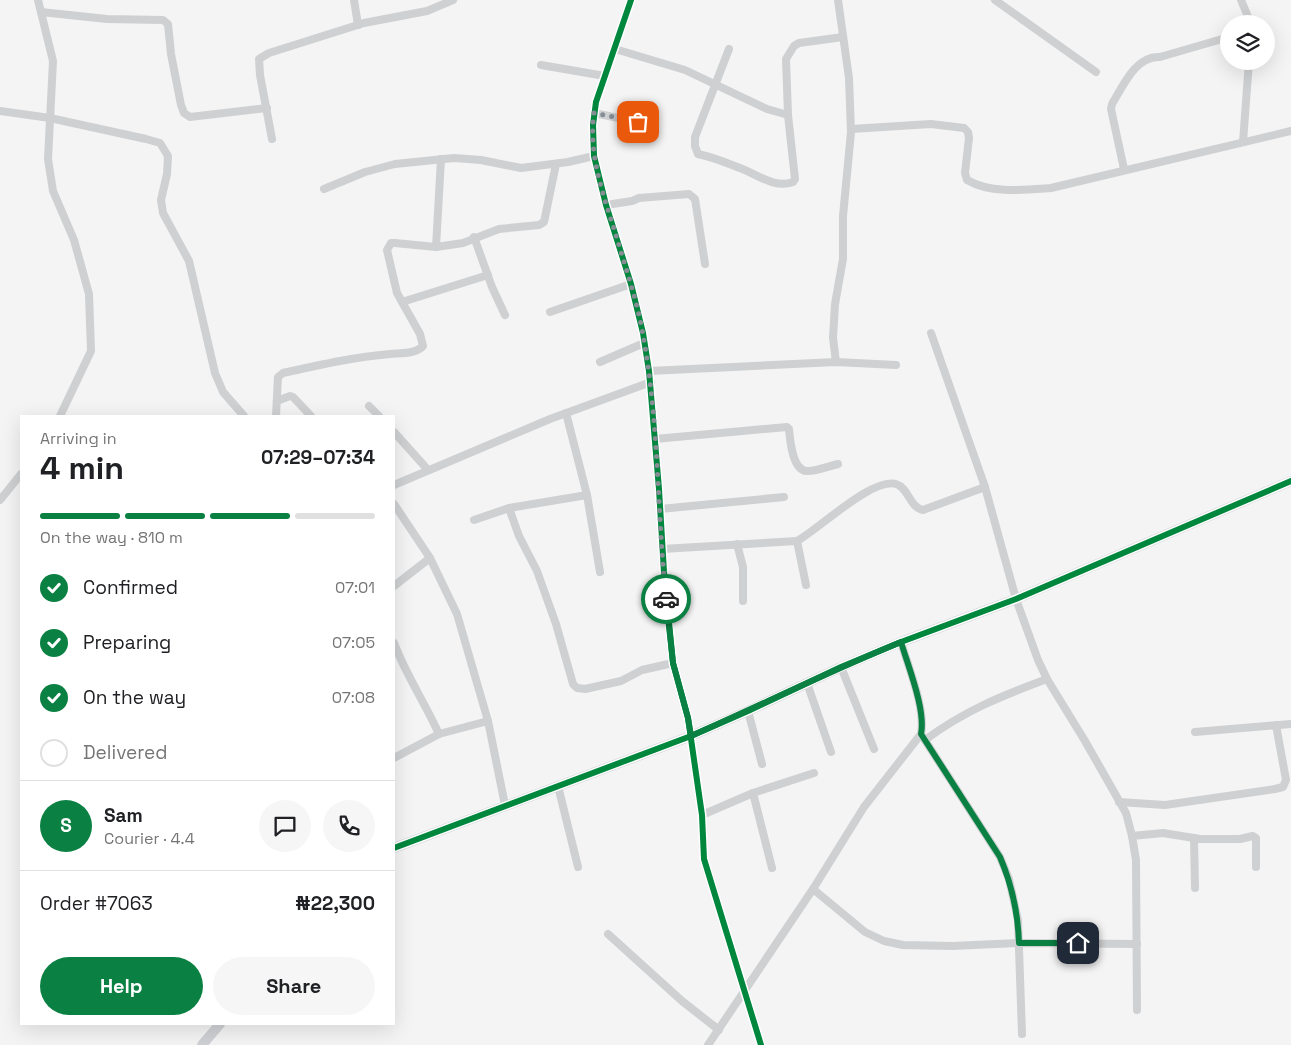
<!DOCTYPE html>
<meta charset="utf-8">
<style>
:root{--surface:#fff;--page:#f6f6f6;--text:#202124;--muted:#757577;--line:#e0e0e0;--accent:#0b8043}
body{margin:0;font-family:"Space Grotesk",sans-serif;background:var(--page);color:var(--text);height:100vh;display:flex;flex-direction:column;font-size:19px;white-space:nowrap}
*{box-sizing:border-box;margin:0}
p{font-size:16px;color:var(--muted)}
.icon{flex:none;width:28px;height:28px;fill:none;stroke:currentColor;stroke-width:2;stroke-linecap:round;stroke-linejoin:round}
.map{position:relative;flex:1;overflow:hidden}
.details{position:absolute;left:20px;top:415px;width:375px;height:610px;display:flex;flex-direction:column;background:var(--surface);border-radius:0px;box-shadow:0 5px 20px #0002}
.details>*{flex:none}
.tools{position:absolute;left:1220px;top:15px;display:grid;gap:10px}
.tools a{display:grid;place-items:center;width:55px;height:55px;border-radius:50%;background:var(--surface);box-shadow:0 5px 20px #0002;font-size:25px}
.pin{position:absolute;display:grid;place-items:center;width:42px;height:42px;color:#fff;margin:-21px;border-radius:10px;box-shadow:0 2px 8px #0006}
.courier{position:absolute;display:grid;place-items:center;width:50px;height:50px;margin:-25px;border:4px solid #0b8043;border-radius:50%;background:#fff;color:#222;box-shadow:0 1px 6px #0007}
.overview em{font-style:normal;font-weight:600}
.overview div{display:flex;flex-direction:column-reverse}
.overview{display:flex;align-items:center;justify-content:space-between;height:85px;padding:0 20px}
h1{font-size:32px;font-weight:600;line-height:38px}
.bar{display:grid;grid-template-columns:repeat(4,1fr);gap:8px 5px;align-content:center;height:60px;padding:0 20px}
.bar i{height:6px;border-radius:4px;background:var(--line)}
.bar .current{background:var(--accent)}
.bar p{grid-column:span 4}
.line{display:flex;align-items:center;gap:12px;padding:0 20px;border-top:1px solid var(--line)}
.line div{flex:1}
.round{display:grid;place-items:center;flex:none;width:52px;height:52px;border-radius:26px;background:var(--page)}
ol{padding:0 20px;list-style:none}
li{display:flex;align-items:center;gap:15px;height:55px}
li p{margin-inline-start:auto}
li .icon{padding:5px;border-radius:50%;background:var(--accent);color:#fff;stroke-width:4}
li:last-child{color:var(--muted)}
li i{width:28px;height:28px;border:2px solid var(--line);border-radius:50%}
.primary-button{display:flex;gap:10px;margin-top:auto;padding:10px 20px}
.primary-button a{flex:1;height:58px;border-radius:30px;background:var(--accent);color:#fff;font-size:20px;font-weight:600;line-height:58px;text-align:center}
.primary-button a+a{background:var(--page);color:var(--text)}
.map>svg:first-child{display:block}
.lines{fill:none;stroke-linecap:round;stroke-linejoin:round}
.street{stroke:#ced0d2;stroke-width:8}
.secondary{stroke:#ced0d4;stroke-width:10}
.cycleway-casing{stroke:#fff;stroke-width:9}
.cycleway{stroke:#00873e;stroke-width:6}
.done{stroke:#868d94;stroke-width:5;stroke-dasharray:0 9}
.route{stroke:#0b8043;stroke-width:6}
</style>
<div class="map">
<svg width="1291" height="1045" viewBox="0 0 1291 1045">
<rect width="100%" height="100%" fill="#f4f4f4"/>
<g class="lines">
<g class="street">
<polyline points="38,0 53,61 48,159 53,191 74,240 89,294 91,351 60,416"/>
<polyline points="354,0 358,25"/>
<polyline points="631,0 596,102 593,125 594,156 606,205 631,284 643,333 649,371 659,489 664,572 673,663 688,718 702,815 704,859 761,1045"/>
<polyline points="995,0 1096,72"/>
<polyline points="1241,0 1251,24"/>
<polyline points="41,12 107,19 163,20 168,24 171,54 181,105 184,113 190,117 267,108"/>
<polyline points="615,49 685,70 767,109 788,115"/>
<path d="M729,49L695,137V146L698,154C713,157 727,163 740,168C756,174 775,189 793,182L795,179L788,115L786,59L794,46L799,43L843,37"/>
<polyline points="541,65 605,76"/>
<polyline points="0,111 50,118 146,139 160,143 168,156 167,174 161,200 163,213 189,261 215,373 223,392 244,416"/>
<polyline points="594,113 638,122"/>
<path d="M851,129L931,124L964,128L968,132L969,138L965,173L967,180C991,194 1024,190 1051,188L1291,131"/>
<polyline points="272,139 260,75 259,59 269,53 364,23 427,11 453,0"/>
<polyline points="1243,142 1249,61"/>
<polyline points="441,159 436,247 463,243 499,229 539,225 544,222 556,164"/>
<path d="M1124,169L1111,109L1112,104C1123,86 1136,55 1160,57L1229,37"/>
<polyline points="324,189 365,172 395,164 454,158 481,160 521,168 568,162 594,156"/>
<polyline points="606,205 632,201 639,198 689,194 695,199 705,264"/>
<polyline points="474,237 492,287 505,315"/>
<polyline points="402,302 488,275"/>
<polyline points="550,312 631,284"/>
<polyline points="931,333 985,487 1016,599 1038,660 1047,679 1085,741 1126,813 1132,836 1136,860 1137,1010"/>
<polyline points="600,362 644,343"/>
<polyline points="836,362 833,338 835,304 843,259 843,216 851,132 849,78 838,0"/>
<polyline points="649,371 836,362 896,365"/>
<polyline points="277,401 290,396 293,397 311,416"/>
<polyline points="369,406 379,416"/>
<polyline points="566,413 587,495 600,572"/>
<path d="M276,416L278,377L283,373C319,365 354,357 390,354C401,353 416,354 423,346L420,334L397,293L387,250L391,243H395L436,247"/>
<polyline points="394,432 428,470"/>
<path d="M655,439L787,427L789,429C790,439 792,469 806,471C815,472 829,466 838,464"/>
<polyline points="394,485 550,419 651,382"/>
<polyline points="0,500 21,474"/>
<polyline points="394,504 430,558 457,614 488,721 505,805"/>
<polyline points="509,508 519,536 537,571 556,624 573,684 577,688 585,689 621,681 642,670 673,663"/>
<polyline points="660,509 784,497"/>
<polyline points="474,520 509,508 587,495"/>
<polyline points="797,541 806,585"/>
<polyline points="737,544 743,567 743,601"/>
<path d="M662,549L797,541C818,530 872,477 896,484C909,488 909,507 923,510L985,487"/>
<polyline points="394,586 430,558"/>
<path d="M394,643C406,675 425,703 439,734"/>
<polyline points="841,667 874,749"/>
<polyline points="807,683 831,752"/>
<polyline points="748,711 762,764"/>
<polyline points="1195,732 1291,724"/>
<polyline points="921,734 1000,857 1009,879 1018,920 1022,1034"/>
<path d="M925,740C964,711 1001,696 1047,679"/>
<polyline points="394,758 439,734 488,721"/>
<polyline points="558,786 578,867"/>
<polyline points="753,793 772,868"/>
<polyline points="1119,802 1165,805 1275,789 1283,787 1286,780 1276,725"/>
<polyline points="702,815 753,793 814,773"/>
<polyline points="1132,836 1163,833 1200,839 1240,839 1253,836 1256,838 1256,867"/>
<polyline points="1194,838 1195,888"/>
<polyline points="813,889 865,932 884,941 903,945 952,946 1019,943 1137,944"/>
<polyline points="608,934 682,1001 719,1030"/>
<path d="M708,1045L813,889L864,807L921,734C926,709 908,666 901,642"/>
</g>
<g class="secondary">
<polyline points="394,848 691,736 748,711 841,667 901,642 1016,599 1291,481"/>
<polyline points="202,1045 220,1024"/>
</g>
<defs>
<g id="cycleway">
<polyline points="631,0 596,102 593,125 594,156 606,205 631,284 643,333 649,371 659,489 664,572 673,663 688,718 702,815 704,859 761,1045"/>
<polyline points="394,848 691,736 748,711 841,667 901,642 1016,599 1291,481"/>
</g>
</defs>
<use href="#cycleway" class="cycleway-casing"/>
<use href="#cycleway" class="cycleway"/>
</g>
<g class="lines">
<path class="done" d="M638,122L594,113C588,153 603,194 615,232C625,266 637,300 643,335C659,422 657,511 666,599"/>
<path class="route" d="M666,599L673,663L688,718L691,736C761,705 830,671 901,642C908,666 926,710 921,734L1000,857C1012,885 1018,913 1019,943H1078"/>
</g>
</svg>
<div class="tools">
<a><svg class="icon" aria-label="layers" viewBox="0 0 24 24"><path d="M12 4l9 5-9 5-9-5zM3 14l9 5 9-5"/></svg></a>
</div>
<div class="pin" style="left:638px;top:122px;background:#ea580c"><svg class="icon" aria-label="bag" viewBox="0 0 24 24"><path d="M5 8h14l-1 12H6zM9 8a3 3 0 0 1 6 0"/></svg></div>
<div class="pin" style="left:1078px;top:943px;background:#1f2937"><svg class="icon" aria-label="home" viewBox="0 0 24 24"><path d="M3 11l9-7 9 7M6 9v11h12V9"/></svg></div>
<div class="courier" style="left:666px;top:599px"><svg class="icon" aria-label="car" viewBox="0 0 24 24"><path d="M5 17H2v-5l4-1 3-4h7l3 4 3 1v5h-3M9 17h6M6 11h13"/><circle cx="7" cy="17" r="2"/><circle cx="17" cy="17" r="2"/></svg></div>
<section class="details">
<div class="overview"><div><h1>4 min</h1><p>Arriving in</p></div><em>07:29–07:34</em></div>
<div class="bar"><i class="current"></i><i class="current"></i><i class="current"></i><i></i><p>On the way · 810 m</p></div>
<ol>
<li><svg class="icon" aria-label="check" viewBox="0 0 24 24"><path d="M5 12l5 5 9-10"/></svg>Confirmed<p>07:01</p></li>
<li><svg class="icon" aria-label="check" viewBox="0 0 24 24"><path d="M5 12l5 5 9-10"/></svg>Preparing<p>07:05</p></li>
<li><svg class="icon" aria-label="check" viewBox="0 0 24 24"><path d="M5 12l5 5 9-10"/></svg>On the way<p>07:08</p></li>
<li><i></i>Delivered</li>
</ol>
<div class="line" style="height:90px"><b class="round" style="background:var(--accent);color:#fff">S</b><div><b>Sam</b><p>Courier · 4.4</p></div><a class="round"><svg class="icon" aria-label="chat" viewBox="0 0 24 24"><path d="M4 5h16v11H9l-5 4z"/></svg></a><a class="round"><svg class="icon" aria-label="phone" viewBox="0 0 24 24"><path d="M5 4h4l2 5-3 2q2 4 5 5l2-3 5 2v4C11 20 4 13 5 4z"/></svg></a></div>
<div class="line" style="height:65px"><div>Order #7063</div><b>₦22,300</b></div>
<div class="primary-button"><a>Help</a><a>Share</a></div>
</section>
</div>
